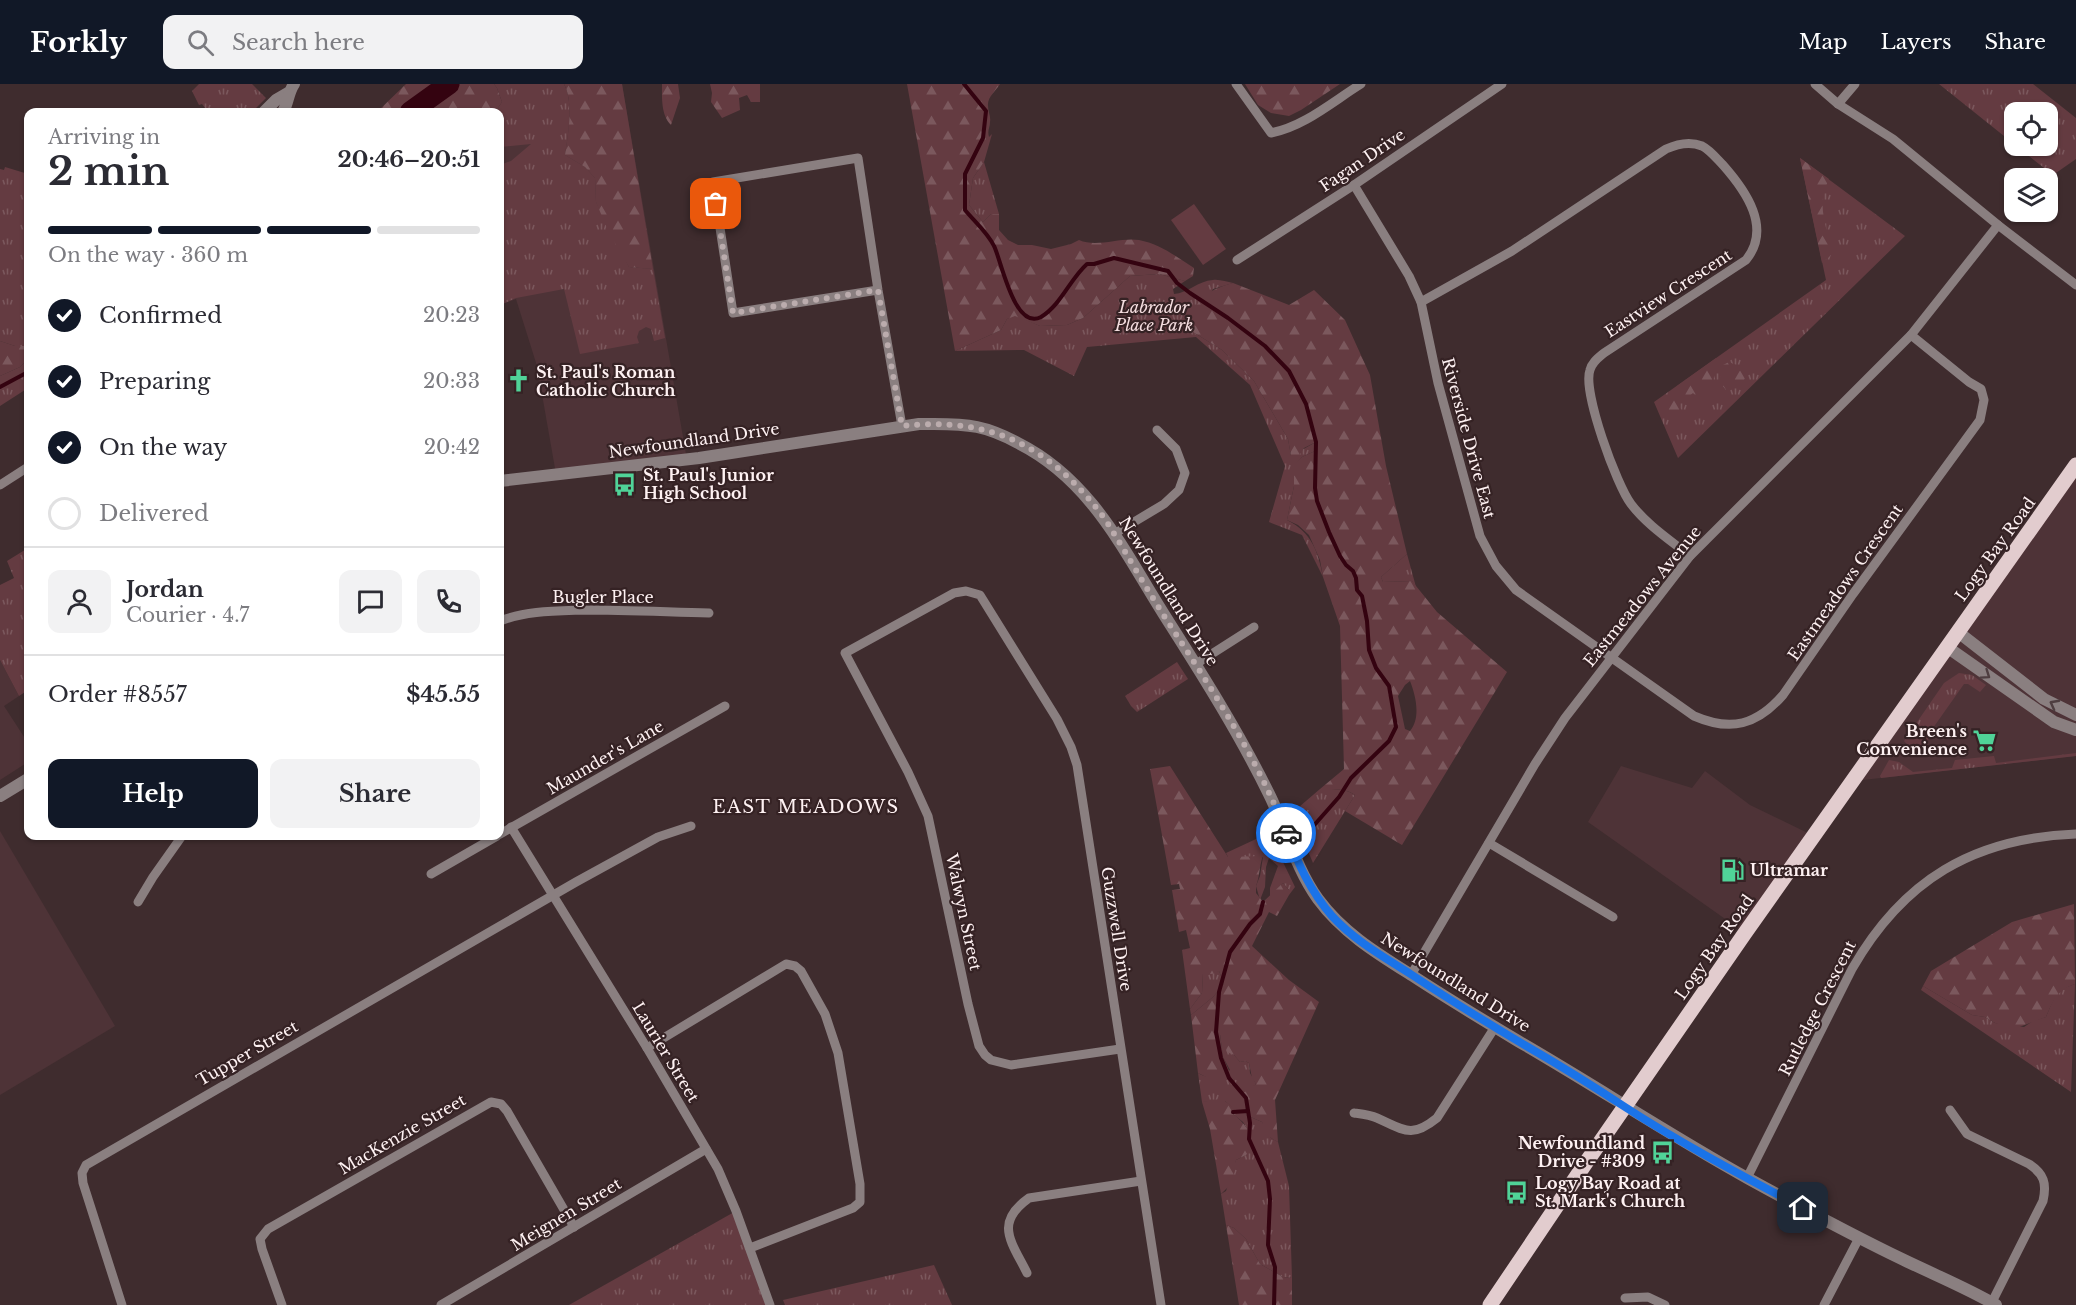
<!DOCTYPE html>
<meta charset="utf-8">
<style>
:root{--surface:#fff;--page:#f2f2f3;--text:#2b2b33;--muted:#7c7c81;--line:#e1e1e2;--accent:#111827}
body{margin:0;font-family:"Libre Baskerville",serif;background:var(--page);color:var(--text);height:100vh;display:flex;flex-direction:column;font-size:22px;white-space:nowrap}
*{box-sizing:border-box;margin:0}
p{font-size:20px;color:var(--muted)}
.icon{flex:none;width:33px;height:33px;fill:none;stroke:currentColor;stroke-width:2;stroke-linecap:round;stroke-linejoin:round}
.map{position:relative;flex:1;overflow:hidden}
.panel{position:absolute;left:24px;top:24px;width:480px;height:732px;display:flex;flex-direction:column;background:var(--surface);border-radius:12px;box-shadow:0 2px 4px #0004}
.panel>*{flex:none}
.fabs{position:absolute;left:2004px;top:18px;display:grid;gap:12px}
.fabs a{display:grid;place-items:center;width:54px;height:54px;border-radius:12px;background:var(--surface);box-shadow:0 2px 4px #0004;font-size:30px}
.pin{position:absolute;display:grid;place-items:center;width:51px;height:51px;color:#fff;margin:-26px;border-radius:12px;box-shadow:0 3px 9px #0006}
.courier{position:absolute;display:grid;place-items:center;width:60px;height:60px;margin:-30px;border:4px solid #1a73e8;border-radius:50%;background:#fff;color:#222;box-shadow:0 2px 8px #0007}
.headline em{font-style:normal;font-weight:700}
.headline div{display:flex;flex-direction:column-reverse}
.headline{display:flex;align-items:center;justify-content:space-between;height:102px;padding:0 24px}
h1{font-size:39px;font-weight:700;line-height:45px}
.bar{display:grid;grid-template-columns:repeat(4,1fr);gap:9px 6px;align-content:center;height:72px;padding:0 24px}
.bar i{height:8px;border-radius:4px;background:var(--line)}
.bar .active{background:var(--accent)}
.bar p{grid-column:span 4}
.line{display:flex;align-items:center;gap:15px;padding:0 24px;border-top:2px solid var(--line)}
.line div{flex:1}
.round{display:grid;place-items:center;flex:none;width:63px;height:63px;border-radius:12px;background:var(--page)}
ol{padding:0 24px;list-style:none}
li{display:flex;align-items:center;gap:18px;height:66px}
li p{margin-inline-start:auto}
li .icon{padding:6px;border-radius:50%;background:var(--accent);color:#fff;stroke-width:4}
li:last-child{color:var(--muted)}
li i{width:33px;height:33px;border:3px solid var(--line);border-radius:50%}
.action{display:flex;gap:12px;margin-top:auto;padding:12px 24px}
.action a{flex:1;height:69px;border-radius:12px;background:var(--accent);color:#fff;font-size:24px;font-weight:700;line-height:69px;text-align:center}
.action a+a{background:var(--page);color:var(--text)}
header{display:flex;align-items:center;gap:36px;box-sizing:border-box;height:84px;padding:0 30px;background:var(--accent);color:#fff}
header strong{font-size:28px}
nav{display:flex;gap:33px;margin-inline-start:auto;font-size:21px}
.search{width:420px;height:54px;background:var(--page);display:flex;align-items:center;gap:15px;box-sizing:border-box;padding:0 21px;border-radius:12px;color:var(--muted);font-size:22px}
.map>svg:first-child{display:block}
.built{fill:#4e3337}
.grass{fill:url(#grass-tufts)}
.forest{fill:url(#forest-firs);fill-rule:evenodd}
.garden{fill:#643b41}
.lines{fill:none;stroke-linecap:round;stroke-linejoin:round}
.stream{stroke:#340310;stroke-width:4}
.river{stroke:#340310;stroke-width:21}
.minor{stroke:#8a7f80;stroke-width:9}
.tertiary{stroke:#8a7f80;stroke-width:12}
.primary{stroke:#e2ccce;stroke-width:15}
.oneway{stroke:#4e3e40}
.done{stroke:#bbacad;stroke-width:6;stroke-dasharray:0 10.8}
.route{stroke:#1a73e8;stroke-width:8}
.labels{text-anchor:middle;dominant-baseline:central;stroke-width:4.5;stroke-linejoin:round;paint-order:stroke}
.street-label{font-size:16px;fill:#fef1f2;stroke:#352224}
.park-label{font-size:16px;font-style:italic;fill:#f5dee0;stroke:#352224}
.poi-label{font-size:16px;font-weight:bold;fill:#fef1f2;stroke:#352224;text-anchor:start}
.neighbourhood-label{font-size:18px;letter-spacing:1.5px;fill:#fef1f2;stroke:#352224}
</style>
<header>
<strong>Forkly</strong>
<div class="search"><svg class="icon" aria-label="search" viewBox="0 0 24 24"><circle cx="10" cy="10" r="6"/><path d="M15 15l6 6"/></svg>Search here</div>
<nav><a>Map</a><a>Layers</a><a>Share</a></nav>
</header>
<div class="map">
<svg width="2076" height="1221" viewBox="0 0 2076 1221">
<defs>
<pattern id="grass-tufts" width="24" height="20" patternUnits="userSpaceOnUse" patternTransform="scale(1.5)"><rect width="24" height="20" fill="#643b41"/><path d="M3 7l-1-3M5 7V3M7 7l1-3M15 17l-1-3M17 17v-4M19 17l1-3" fill="none" stroke="#7b585d"/></pattern>
<pattern id="forest-firs" width="22" height="20" patternUnits="userSpaceOnUse" patternTransform="scale(1.5)"><rect width="22" height="20" fill="#643b41"/><path d="M5 1l3.5 6h-7zM16 11l3.5 6h-7z" fill="#7b585d"/></pattern>
</defs>
<rect width="100%" height="100%" fill="#3f2c2e"/>
<g class="built">
<polygon points="622,0 687,376 556,390 537,282 516,215 500,221 500,38"/>
<polygon points="2076,381 2076,672 1854,697"/>
<polygon points="0,576 19,612 4,622 28,659 28,678 0,696"/>
<polygon points="1621,682 1692,704 1705,687 1750,721 1814,752 1745,849 1588,738"/>
<polygon points="0,747 115,942 0,1011"/>
</g>
<g class="grass">
<polygon points="199,0 252,0 266,14 252,28 208,28 202,20 199,21 192,7"/>
<path d="M494,0H564C574,18 568,51 565,71L585,83L595,94L596,118L629,183L653,185L665,254L654,257L651,245L646,243L639,247L637,253L639,259L580,270L564,205L516,214L500,221V81L511,77L531,60L500,63V28H495L502,18L497,4Z"/>
<polygon points="1939,0 2033,0 2076,34 2076,75 2053,91 2016,62 2048,62 2048,28 2014,28 2014,60"/>
<polygon points="1800,74 1905,152 1678,374 1654,318 1826,196"/>
<polygon points="984,78 999,130 991,130 983,138 969,121 973,94"/>
<polygon points="5,83 28,90 28,262 15,262 0,257 0,85 4,86"/>
<path d="M1159,190L1185,197L1173,205L1174,210C1188,209 1198,197 1213,196C1219,195 1227,198 1233,199L1213,205L1193,248L1222,266L1254,297L1288,355L1291,372L1316,358L1315,367L1302,373L1294,381V402L1287,436C1312,449 1318,467 1323,493L1302,451L1269,438L1285,382L1250,301L1196,253L1087,263L1074,292L1024,266L955,267L1001,246L1007,235L1015,231L1040,242L1067,241L1083,234L1130,192Z"/>
<polygon points="28,275 28,304 0,322 0,292 20,283"/>
<polygon points="28,464 28,606 19,612 0,576 0,501 14,494 7,477"/>
<polygon points="1407,470 1416,503 1412,497 1383,498 1381,493"/>
<polygon points="1177,578 1188,595 1137,628 1131,622 1125,612"/>
<polygon points="1959,589 1972,591 1986,601 1980,608 1968,600 1964,600 1928,651 1928,662 1925,665 1912,666 1904,657 1944,599"/>
<polygon points="2076,669 2076,672 1881,694 1880,692 1889,676 1899,678 1913,688 1952,684 1955,676 1994,672 1996,679"/>
<path d="M1320,705C1332,705 1345,704 1355,711L1313,779L1292,729Z"/>
<polygon points="1269,749 1295,803 1289,811 1289,806 1283,799 1270,813 1270,804 1278,782 1269,774 1266,783 1265,803 1260,816 1256,802 1260,792 1263,773 1228,773 1226,769"/>
<polygon points="1219,887 1224,900 1213,913 1191,931 1190,925 1202,909 1203,889"/>
<path d="M2075,900L2071,1008L1921,906L1923,902L1972,931L1985,933L1995,939L2024,943L2033,937L2046,933C2054,915 2055,906 2075,900Z"/>
<path d="M1220,950L1232,951L1234,971L1240,978L1245,977L1249,979L1250,989L1256,1000C1244,1010 1244,1016 1246,1031L1262,1038L1271,1054L1278,1058L1289,1102L1292,1194L1283,1193L1260,1180L1246,1155L1234,1144L1226,1141L1221,1110L1226,1107L1236,1076L1246,1071L1251,1051L1243,1038L1233,1030V1024L1225,1017L1202,1018L1198,989C1210,996 1219,994 1230,986L1223,973Z"/>
<polygon points="736,1127 770,1221 569,1221"/>
<polygon points="934,1181 952,1221 785,1221 783,1216"/>
</g>
<g class="forest">
<polygon points="406,0 494,0 497,4 502,18 495,28 377,28"/>
<path d="M564,0H622L653,185L629,183L609,149L596,118L595,94L585,83L565,71C568,51 574,18 564,0Z"/>
<path d="M662,0H678L680,14L671,41C661,31 662,14 662,0Z"/>
<polygon points="710,0 760,0 760,18 751,18 747,11 739,14 740,26 722,34 711,18 712,9"/>
<path d="M907,0H1000C996,7 987,13 988,22C988,28 991,32 990,38C990,44 987,46 989,53L992,50L984,78L973,94L969,121L983,138L991,130H999V146L1008,156L1018,161H1032L1051,165L1071,160L1079,156C1097,164 1120,153 1139,156C1160,160 1177,173 1194,184L1193,192L1185,197L1159,190L1130,192L1083,234L1067,241L1040,242L1015,232L1007,235L1001,246L955,267Z"/>
<polygon points="1245,0 1340,0 1301,26 1289,32 1271,29 1258,21"/>
<path d="M1800,74L1829,95C1814,126 1830,142 1830,172L1822,179Z"/>
<path d="M1233,199L1289,221L1314,206L1345,236L1370,291L1386,382L1407,470L1381,493L1383,498L1412,497L1437,528L1507,588L1402,761L1345,727L1355,711C1346,704 1331,705 1320,705L1344,685L1340,542L1323,493L1320,476L1309,451L1298,441L1287,436L1294,402V380L1302,373L1315,367L1316,358L1304,364L1299,372H1291L1288,355L1254,297L1222,266L1193,248L1188,235C1201,212 1208,206 1233,199ZM1410,597C1416,612 1421,634 1410,647L1405,645L1398,612L1405,601Z"/>
<polygon points="0,257 15,262 28,262 28,275 20,283 0,292"/>
<polygon points="1716,274 1713,302 1708,314 1701,317 1693,309 1678,321 1683,328 1677,330 1668,329 1668,322 1677,302"/>
<polygon points="1729,278 1736,281 1738,287 1751,285 1740,302 1726,306 1719,297 1723,281"/>
<path d="M1170,682L1228,773L1263,772C1259,782 1260,792 1256,802V809L1263,818L1283,799L1289,806V811L1277,832L1269,828L1252,862L1289,896L1319,918L1275,1016L1278,1058C1268,1053 1265,1049 1262,1038L1246,1031L1244,1014L1240,1010L1247,1007L1248,1002H1253L1256,1000L1252,994L1249,979L1245,977L1240,978L1234,971L1227,968L1225,962L1232,951H1220L1223,973L1230,989L1225,990L1222,996H1212L1198,989L1191,931L1213,913L1224,900L1219,887L1212,890L1203,889L1202,909L1190,925L1182,866L1190,864L1186,846L1179,848L1172,806L1180,805L1179,800L1171,801L1150,685Z"/>
<path d="M2074,820L2075,900C2057,906 2053,917 2046,933L2014,945L1995,939L1985,933L1972,931L1923,902L1931,887L2012,838Z"/>
<path d="M1220,1015L1225,1017L1234,1024L1233,1030C1244,1038 1251,1048 1254,1062L1246,1071L1236,1076L1233,1098L1221,1110L1210,1045L1202,1018Z"/>
<polygon points="1226,1141 1234,1144 1246,1155 1260,1180 1283,1193 1292,1194 1292,1221 1239,1221"/>
</g>
<polygon class="garden" points="1194,120 1226,165 1203,181 1171,136"/>
<g class="lines">
<g class="stream">
<path d="M964,0L986,27L983,54L965,90V126C974,137 988,149 994,162C1001,175 1014,247 1041,233C1061,221 1070,195 1087,180H1094L1114,174L1168,187L1177,199L1190,209L1228,234L1265,262L1289,287L1306,320L1316,358L1315,404L1317,417L1329,448L1340,472L1346,481L1353,487L1356,494L1357,506L1362,512L1367,537L1369,566L1376,584L1389,602L1396,643L1389,657L1351,694L1339,713L1309,747"/>
<polyline points="0,303 28,288"/>
<polyline points="1263,818 1260,830 1250,840 1230,868 1219,908 1216,948 1221,974 1229,994 1246,1014 1250,1039 1249,1055 1268,1097 1270,1115 1268,1161 1275,1183 1274,1221"/>
<polyline points="1233,1028 1248,1027"/>
</g>
<polyline class="river" points="410,28 449,0"/>
<g class="minor">
<path d="M1236,0L1271,49C1305,42 1332,18 1361,0"/>
<polyline points="1815,0 1838,20 1893,55 1998,141 2076,201"/>
<polyline points="1838,20 1855,0"/>
<path d="M1354,101L1409,192L1421,218L1438,299L1480,452L1496,482L1516,506L1694,632C1731,648 1757,641 1783,611L1853,510L1980,336L1984,316L1981,305L1969,298L1911,251"/>
<polyline points="1237,176 1354,101 1502,0"/>
<polyline points="878,206 733,229 713,98 858,74 878,206 902,342"/>
<path d="M1421,218L1512,167L1666,65C1677,60 1690,57 1702,62C1710,66 1717,75 1723,81C1746,107 1772,144 1746,176L1604,269C1598,274 1592,278 1590,286C1582,307 1617,402 1631,420C1647,441 1670,456 1690,472"/>
<polyline points="0,401 28,383"/>
<polyline points="1114,450 1164,420 1179,406 1185,389 1176,365 1157,346"/>
<path d="M500,537C525,527 555,527 583,526C625,526 667,528 709,529"/>
<polyline points="1196,580 1254,543"/>
<polyline points="511,743 647,964 718,1085 736,1127 770,1221"/>
<polyline points="500,750 725,622"/>
<polyline points="1489,759 1613,833"/>
<polyline points="431,790 497,752"/>
<polyline points="138,818 153,793 182,752"/>
<polyline points="1411,891 1535,680 1565,634 1690,472 1911,251 1998,141"/>
<polyline points="647,964 786,880 795,882 801,887 825,930 838,969 860,1100 860,1118 853,1124 750,1164"/>
<polyline points="1120,965 1011,981 991,976 985,971 979,962 968,920 928,732 908,688 845,569 954,509 966,507 980,511 1057,635 1071,663 1077,681 1161,1221"/>
<path d="M1950,1026L1967,1050L2029,1080C2044,1090 2047,1099 2043,1117L1992,1218"/>
<path d="M1354,1029C1361,1030 1370,1031 1377,1034C1404,1046 1411,1055 1437,1034L1495,943"/>
<path d="M1747,1094L1852,885C1903,796 1973,754 2076,750"/>
<path d="M1027,1189C1011,1157 994,1139 1029,1114L1141,1097"/>
<polyline points="1625,1214 1648,1213 1665,1221"/>
<polyline points="122,1221 83,1099 82,1089 86,1081 576,798 658,753 691,742"/>
<polyline points="282,1221 262,1165 260,1155 268,1145 491,1018 501,1020 507,1027 574,1143"/>
<polyline points="441,1221 706,1065"/>
<polyline points="1824,1221 1859,1154"/>
</g>
<g class="tertiary">
<polyline points="264,28 276,16 288,9"/>
<path d="M283,28C288,19 288,9 294,0"/>
<path d="M500,397L699,374L919,340C939,340 958,339 977,343C992,346 1005,352 1018,359C1094,397 1126,472 1170,540C1205,595 1240,651 1269,710C1286,744 1295,783 1318,815C1343,849 1378,870 1413,892C1448,915 1483,936 1518,957C1596,1002 1671,1052 1749,1095C1800,1123 1852,1151 1904,1176C1935,1191 1967,1204 1996,1221"/>
<polyline points="1958,548 2044,615 2076,631"/>
<polyline points="1947,563 2054,638 2076,646"/>
<polyline points="0,712 28,695"/>
</g>
<polyline class="primary" points="1490,1221 1585,1080 1745,849 2076,381"/>
</g>
<defs><path id="oneway-chevron" d="M-2-3.5L2.5 0L-2 3.5" fill="none" stroke-width="1.6" stroke-linecap="round" stroke-linejoin="round" transform="scale(1.5)"/></defs>
<g class="oneway">
<use href="#oneway-chevron" transform="translate(1986 591) rotate(35)"/>
<use href="#oneway-chevron" transform="translate(2054 620) rotate(-152)"/>
</g>
<g class="lines">
<path class="done" d="M716,120L733,229L878,206L902,342C992,332 1051,363 1105,435C1127,470 1147,506 1170,541C1213,607 1258,675 1286,749"/>
<path class="route" d="M1286,749C1298,779 1310,807 1332,832C1355,857 1384,873 1412,891C1450,916 1489,940 1528,963C1561,982 1593,1002 1625,1023C1682,1060 1743,1092 1803,1124"/>
</g>
<defs>
<symbol id="church-bare" viewBox="-9 -9 18 18"><path d="M-1.2-6h2.4v3.5h3.3v2.4h-3.3V6h-2.4V-.1h-3.3v-2.4h3.3Z" fill="#50d398" stroke="#352224" stroke-width="2.5" paint-order="stroke"/></symbol>
<symbol id="bus-bare" viewBox="-9 -9 18 18"><path d="M-5-6H5V4H4V6H2V4H-2V6H-4V4H-5ZM-3.5-4V0h7V-4ZM-3.5 1.2v1.5H-2V1.2ZM2 1.2v1.5H3.5V1.2Z" fill="#50d398" stroke="#352224" stroke-width="2.5" paint-order="stroke"/></symbol>
<symbol id="supermarket-bare" viewBox="-9 -9 18 18"><path d="M-6-5.5h2.5l.6 2H6L4.5 2H-2.5L-4.4-4H-6ZM-1.5 3.2a1.3 1.3 0 1 0 .1 0ZM3 3.2a1.3 1.3 0 1 0 .1 0Z" fill="#50d398" stroke="#352224" stroke-width="2.5" paint-order="stroke"/></symbol>
<symbol id="fuel-bare" viewBox="-9 -9 18 18"><path d="M-5.5-6h7V0h2V4h1.3V-2.5L3-4.5l.8-.8L6-3V5H2.5V1h-1V6h-7ZM-4.2-4.7v3.2H.2V-4.7Z" fill="#50d398" stroke="#352224" stroke-width="2.5" paint-order="stroke"/></symbol>
</defs>
<g fill-rule="evenodd">
<use href="#church-bare" x="502" y="280" width="33" height="33"/>
<use href="#bus-bare" x="608" y="384" width="33" height="33"/>
<use href="#supermarket-bare" x="1968" y="640" width="33" height="33"/>
<use href="#fuel-bare" x="1716" y="770" width="33" height="33"/>
<use href="#bus-bare" x="1646" y="1052" width="33" height="33"/>
<use href="#bus-bare" x="1500" y="1092" width="33" height="33"/>
</g>
<g class="labels">
<g class="street-label">
<text transform="translate(1362 76) rotate(-34)">Fagan Drive</text>
<text transform="translate(1668 209) rotate(-33)">Eastview Crescent</text>
<text transform="translate(1469 354) rotate(75)">Riverside Drive East</text>
<text transform="translate(694 356) rotate(-8)">Newfoundland Drive</text>
<text transform="translate(1995 465) rotate(-54)">Logy Bay Road</text>
<text transform="translate(1845 498) rotate(-55)">Eastmeadows Crescent</text>
<text transform="translate(1169 507) rotate(58)">Newfoundland Drive</text>
<text transform="translate(1642 512) rotate(-51)">Eastmeadows Avenue</text>
<text x="603" y="513">Bugler Place</text>
<text transform="translate(605 673) rotate(-30)">Maunder's Lane</text>
<text transform="translate(964 828) rotate(78)">Walwyn Street</text>
<text transform="translate(1117 845) rotate(81)">Guzzwell Drive</text>
<text transform="translate(1714 863) rotate(-55)">Logy Bay Road</text>
<text transform="translate(1456 898) rotate(32)">Newfoundland Drive</text>
<text transform="translate(1817 924) rotate(-63)">Rutledge Crescent</text>
<text transform="translate(666 968) rotate(59)">Laurier Street</text>
<text transform="translate(247 969) rotate(-30)">Tupper Street</text>
<text transform="translate(402 1050) rotate(-30)">MacKenzie Street</text>
<text transform="translate(566 1130) rotate(-31)">Meignen Street</text>
</g>
<g class="park-label">
<text x="1154" y="223">Labrador<tspan x="1154" dy="18">Place Park</tspan></text>
</g>
<g class="poi-label">
<text x="536" y="288">St. Paul's Roman<tspan x="536" dy="18">Catholic Church</tspan></text>
<text x="643" y="391">St. Paul's Junior<tspan x="643" dy="18">High School</tspan></text>
<text x="1967" y="647" text-anchor="end">Breen's<tspan x="1967" dy="18">Convenience</tspan></text>
<text x="1750" y="786">Ultramar</text>
<text x="1645" y="1059" text-anchor="end">Newfoundland<tspan x="1645" dy="18">Drive - #309</tspan></text>
<text x="1535" y="1099">Logy Bay Road at<tspan x="1535" dy="18">St. Mark's Church</tspan></text>
</g>
<g class="neighbourhood-label">
<text x="806" y="723">EAST MEADOWS</text>
</g>
</g>
</svg>
<div class="fabs">
<a><svg class="icon" aria-label="locate" viewBox="0 0 24 24"><circle cx="12" cy="12" r="6"/><path d="M12 2v4M12 18v4M2 12h4M18 12h4"/></svg></a>
<a><svg class="icon" aria-label="layers" viewBox="0 0 24 24"><path d="M12 4l9 5-9 5-9-5zM3 14l9 5 9-5"/></svg></a>
</div>
<div class="pin" style="left:716px;top:120px;background:#ea580c"><svg class="icon" aria-label="bag" viewBox="0 0 24 24"><path d="M5 8h14l-1 12H6zM9 8a3 3 0 0 1 6 0"/></svg></div>
<div class="pin" style="left:1803px;top:1124px;background:#1f2937"><svg class="icon" aria-label="home" viewBox="0 0 24 24"><path d="M3 11l9-7 9 7M6 9v11h12V9"/></svg></div>
<div class="courier" style="left:1286px;top:749px"><svg class="icon" aria-label="car" viewBox="0 0 24 24"><path d="M5 17H2v-5l4-1 3-4h7l3 4 3 1v5h-3M9 17h6M6 11h13"/><circle cx="7" cy="17" r="2"/><circle cx="17" cy="17" r="2"/></svg></div>
<section class="panel">
<div class="headline"><div><h1>2 min</h1><p>Arriving in</p></div><em>20:46–20:51</em></div>
<div class="bar"><i class="active"></i><i class="active"></i><i class="active"></i><i></i><p>On the way · 360 m</p></div>
<ol>
<li><svg class="icon" aria-label="check" viewBox="0 0 24 24"><path d="M5 12l5 5 9-10"/></svg>Confirmed<p>20:23</p></li>
<li><svg class="icon" aria-label="check" viewBox="0 0 24 24"><path d="M5 12l5 5 9-10"/></svg>Preparing<p>20:33</p></li>
<li><svg class="icon" aria-label="check" viewBox="0 0 24 24"><path d="M5 12l5 5 9-10"/></svg>On the way<p>20:42</p></li>
<li><i></i>Delivered</li>
</ol>
<div class="line" style="height:108px"><a class="round"><svg class="icon" aria-label="person" viewBox="0 0 24 24"><circle cx="12" cy="8" r="4"/><path d="M4 21q1-7 8-7t8 7"/></svg></a><div><b>Jordan</b><p>Courier · 4.7</p></div><a class="round"><svg class="icon" aria-label="chat" viewBox="0 0 24 24"><path d="M4 5h16v11H9l-5 4z"/></svg></a><a class="round"><svg class="icon" aria-label="phone" viewBox="0 0 24 24"><path d="M5 4h4l2 5-3 2q2 4 5 5l2-3 5 2v4C11 20 4 13 5 4z"/></svg></a></div>
<div class="line" style="height:78px"><div>Order #8557</div><b>$45.55</b></div>
<div class="action"><a>Help</a><a>Share</a></div>
</section>
</div>
